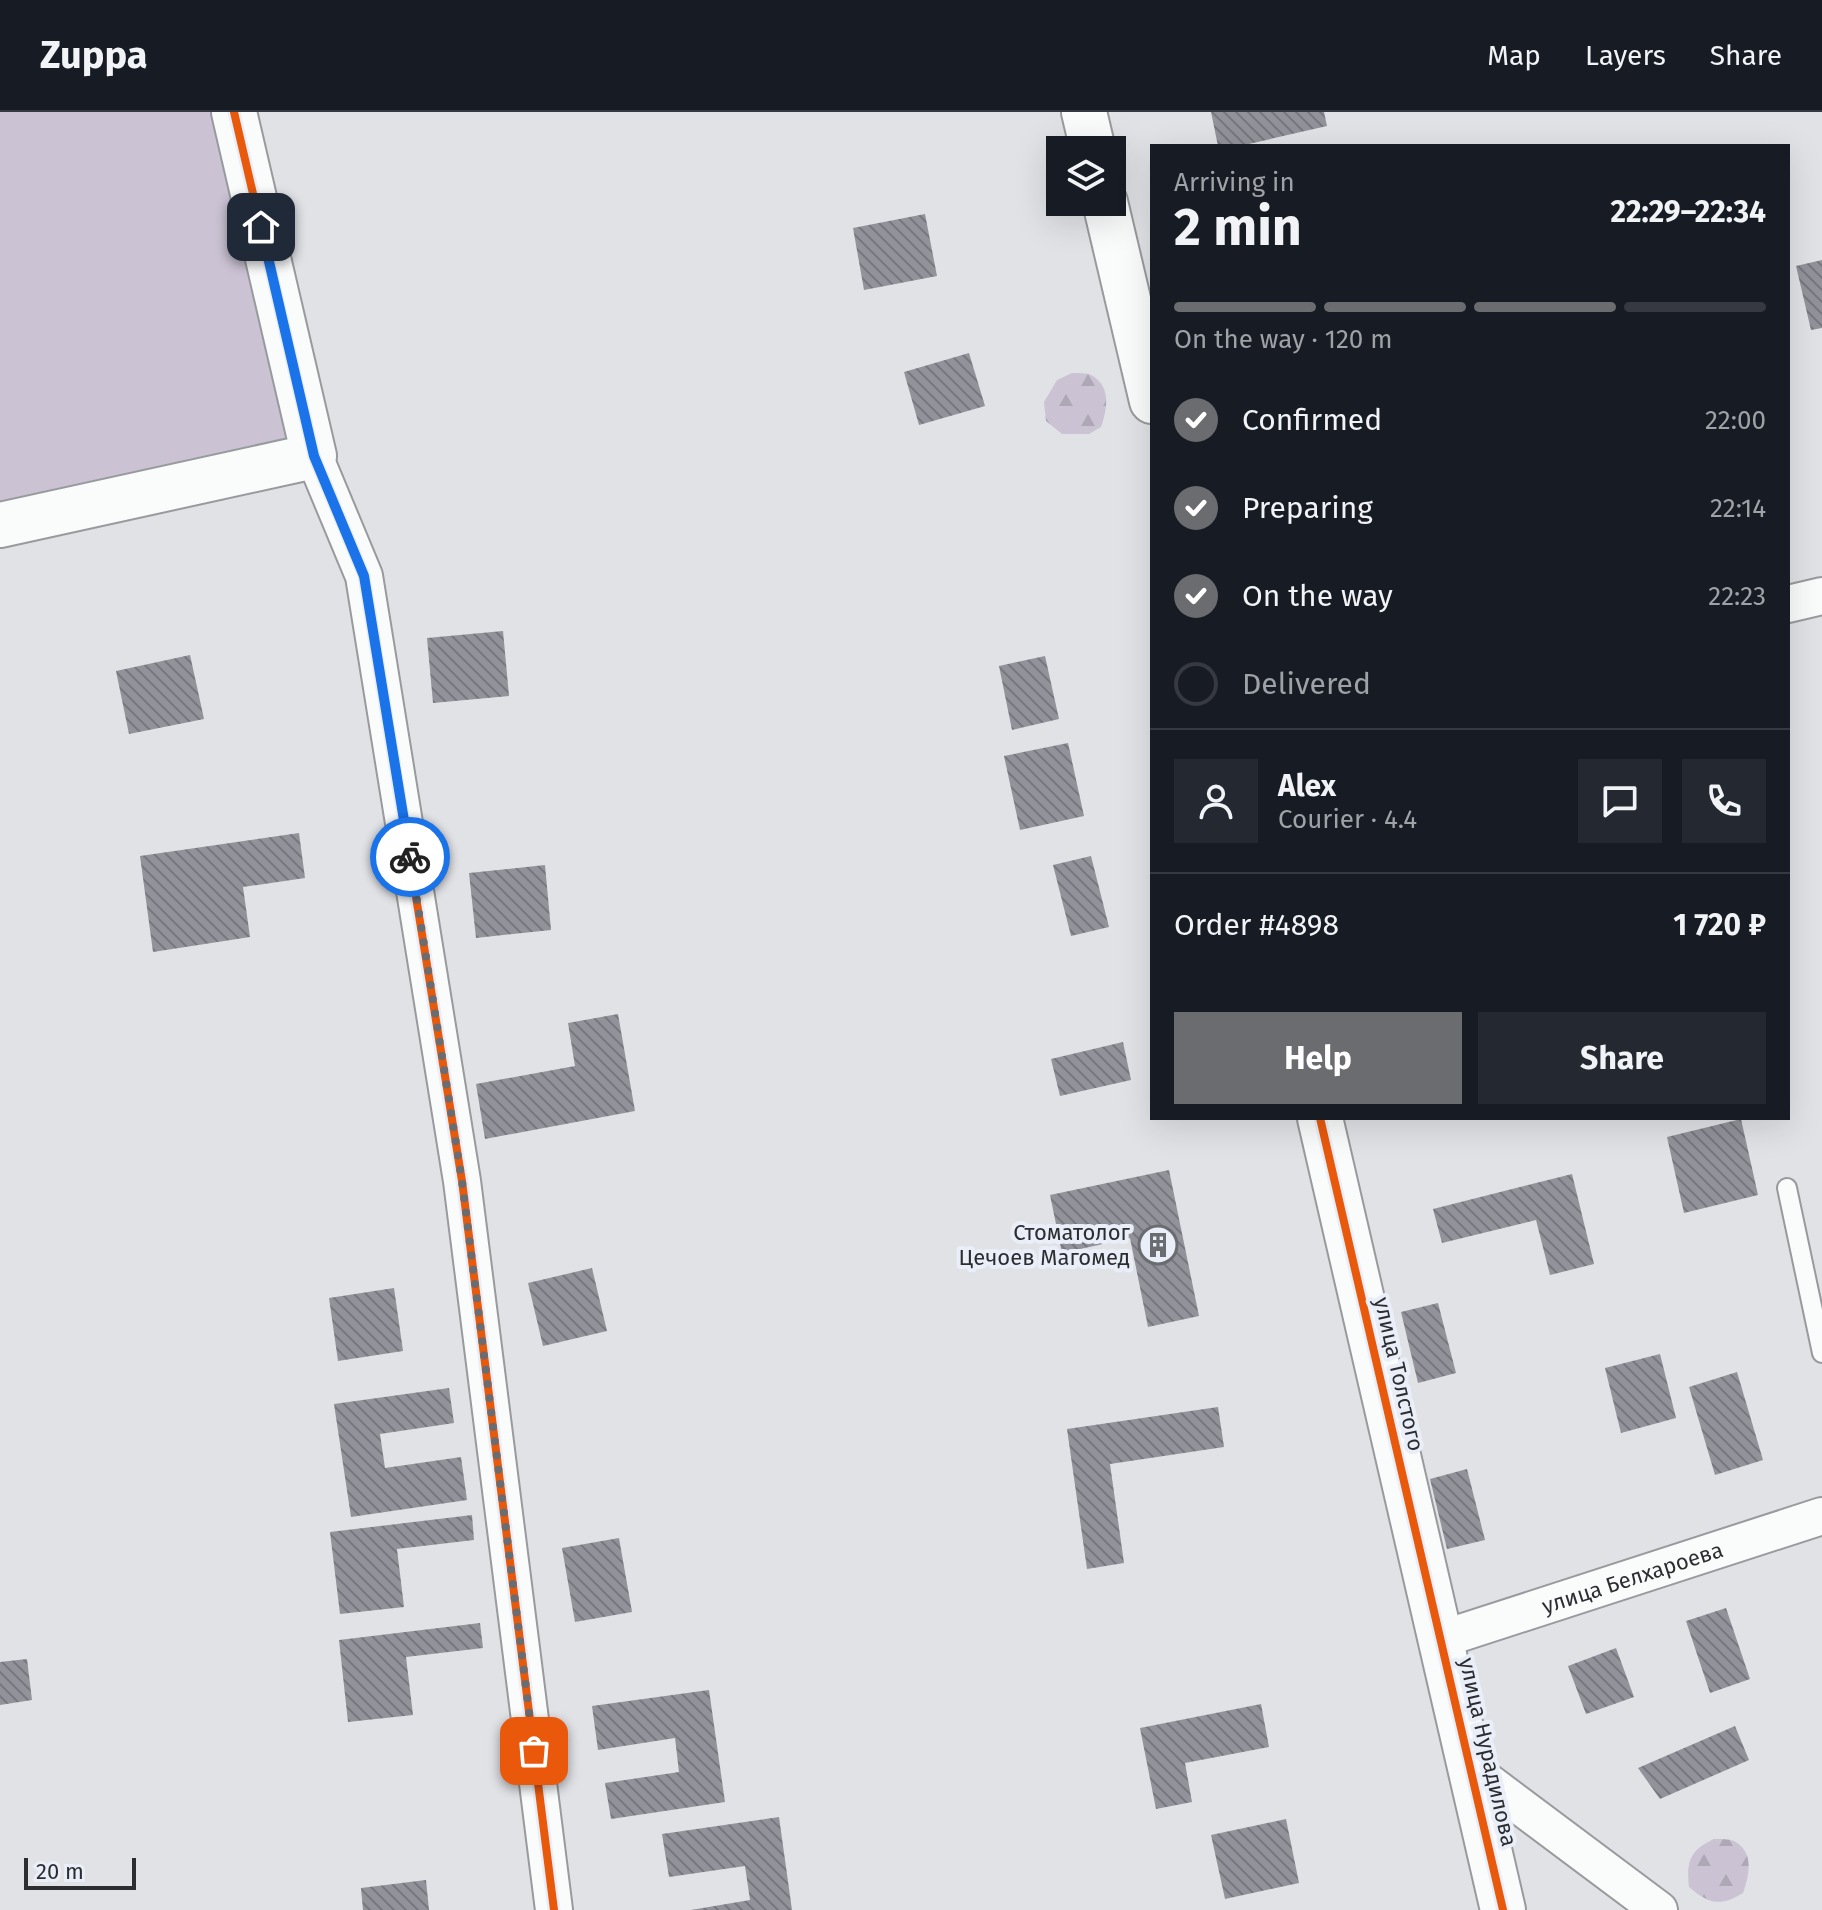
<!DOCTYPE html>
<meta charset="utf-8">
<style>
:root{--surface:#171b24;--page:#242831;--text:#f1f3f6;--muted:#9ea1a6;--line:#363941;--accent:#6a6c70}
body{margin:0;font-family:"Fira Sans",sans-serif;background:var(--page);color:var(--text);height:100vh;display:flex;flex-direction:column;font-size:30px;white-space:nowrap}
*{box-sizing:border-box;margin:0}
p{font-size:26px;color:var(--muted)}
.icon{flex:none;width:44px;height:44px;fill:none;stroke:currentColor;stroke-width:2;stroke-linecap:round;stroke-linejoin:round}
.map{position:relative;flex:1;overflow:hidden}
.sheet{position:absolute;left:1150px;top:32px;width:640px;height:976px;display:flex;flex-direction:column;background:var(--surface);border-radius:0px;box-shadow:0 8px 32px #0002}
.sheet>*{flex:none}
.buttons{position:absolute;left:1046px;top:24px;display:grid;gap:16px}
.buttons a{display:grid;place-items:center;width:80px;height:80px;border-radius:0px;background:var(--surface);box-shadow:0 8px 32px #0002;font-size:40px}
.scale{position:absolute;left:24px;bottom:20px;width:112px;box-sizing:border-box;padding-left:8px;border:4px solid #2b2d30;border-top:0;font-size:22px;line-height:28px;white-space:nowrap;color:#2b2d30;-webkit-text-stroke:6px #e9eef8;paint-order:stroke}
.pin{position:absolute;display:grid;place-items:center;width:68px;height:68px;color:#fff;margin:-34px;border-radius:16px;box-shadow:0 4px 12px #0006}
.courier{position:absolute;display:grid;place-items:center;width:80px;height:80px;margin:-40px;border:6px solid #1a73e8;border-radius:50%;background:#fff;color:#222;box-shadow:0 2px 10px #0007}
.head em{font-style:normal;font-weight:700}
.head div{display:flex;flex-direction:column-reverse}
.head{display:flex;align-items:center;justify-content:space-between;height:136px;padding:0 24px}
h1{font-size:52px;font-weight:700;line-height:60px}
.bar{display:grid;grid-template-columns:repeat(4,1fr);gap:12px 8px;align-content:center;height:96px;padding:0 24px}
.bar i{height:10px;border-radius:6px;background:var(--line)}
.bar .current{background:var(--accent)}
.bar p{grid-column:span 4}
.line{display:flex;align-items:center;gap:20px;padding:0 24px;border-top:2px solid var(--line)}
.line div{flex:1}
.round{display:grid;place-items:center;flex:none;width:84px;height:84px;border-radius:0px;background:var(--page)}
ol{padding:0 24px;list-style:none}
li{display:flex;align-items:center;gap:24px;height:88px}
li p{margin-inline-start:auto}
li .icon{padding:8px;border-radius:50%;background:var(--accent);color:#fff;stroke-width:4}
li:last-child{color:var(--muted)}
li i{width:44px;height:44px;border:4px solid var(--line);border-radius:50%}
.cta{display:flex;gap:16px;margin-top:auto;padding:16px 24px}
.cta a{flex:1;height:92px;border-radius:0px;background:var(--accent);color:#fff;font-size:32px;font-weight:700;line-height:92px;text-align:center}
.cta a+a{background:var(--page);color:var(--text)}
header{display:flex;align-items:center;gap:48px;box-sizing:border-box;height:112px;padding:0 40px;background:var(--surface);border-bottom:2px solid var(--line)}
header strong{font-size:38px}
nav{display:flex;gap:44px;margin-inline-start:auto;font-size:28px}
.map>svg:first-child{display:block}
.green{fill:#cbc3d4}
.forest{fill:url(#forest-firs)}
.building{fill:url(#building-back-hatch)}
.lines{fill:none;stroke-linecap:round;stroke-linejoin:round}
.lane-casing{stroke:#989a9d;stroke-width:22}
.street-casing{stroke:#989a9d;stroke-width:40}
.secondary-casing{stroke:#989a9d;stroke-width:48}
.lane{stroke:#fafbfb;stroke-width:18}
.street{stroke:#fafbfb;stroke-width:36}
.secondary{stroke:#fafbfb;stroke-width:44}
.cycleway-casing{stroke:#e9eef8;stroke-width:13}
.cycleway{stroke:#e8590c;stroke-width:8}
.done{stroke:#6a6c70;stroke-width:8;stroke-dasharray:0 14.4}
.route{stroke:#1a73e8;stroke-width:10}
.labels{text-anchor:middle;dominant-baseline:central;stroke-width:8;stroke-linejoin:round;paint-order:stroke}
.poi-label{font-size:22px;fill:#2b2d30;stroke:#e9eef8;text-anchor:end}
.street-label{font-size:22px;fill:#2b2d30;stroke:#e9eef8}
</style>
<header>
<strong>Zuppa</strong>
<nav><a>Map</a><a>Layers</a><a>Share</a></nav>
</header>
<div class="map">
<svg width="1822" height="1798" viewBox="0 0 1822 1798">
<defs>
<pattern id="forest-firs" width="22" height="20" patternUnits="userSpaceOnUse" patternTransform="scale(2)"><rect width="22" height="20" fill="#cbc3d4"/><path d="M5 1l3.5 6h-7zM16 11l3.5 6h-7z" fill="#aea8b6"/></pattern>
<pattern id="building-back-hatch" width="6" height="6" patternUnits="userSpaceOnUse" patternTransform="scale(2)"><rect width="6" height="6" fill="#92929b"/><path d="M-1 5l2 2M0 0l6 6M5-1l2 2" fill="none" stroke="#77787f"/></pattern>
</defs>
<rect width="100%" height="100%" fill="#e0e2e6"/>
<polygon class="green" points="0,0 234,0 314,344 0,413"/>
<g class="forest">
<path d="M1072,261C1077,261 1087,261 1091,263C1112,274 1107,298 1101,315L1089,322H1062L1046,309L1044,290L1057,268Z"/>
<path d="M1714,1727C1720,1727 1729,1727 1734,1729C1755,1740 1749,1764 1743,1781C1720,1795 1709,1792 1689,1775C1686,1749 1690,1738 1714,1727Z"/>
</g>
<g class="building">
<polygon points="1211,0 1324,0 1327,14 1240,34 1218,34"/>
<polygon points="925,102 937,164 864,178 853,116"/>
<polygon points="1822,148 1822,216 1811,218 1796,154"/>
<polygon points="969,241 985,294 919,313 904,260"/>
<polygon points="503,519 509,584 433,591 427,526"/>
<polygon points="190,543 204,607 129,622 116,559"/>
<polygon points="1045,544 1059,607 1012,618 999,554"/>
<polygon points="1068,631 1084,704 1020,718 1004,644"/>
<polygon points="299,721 305,766 243,775 250,825 153,840 140,744"/>
<polygon points="1091,744 1109,815 1071,824 1053,753"/>
<polygon points="545,753 551,818 476,826 469,761"/>
<polygon points="618,902 635,999 485,1027 476,972 575,954 568,911"/>
<polygon points="1123,930 1131,968 1060,984 1051,947"/>
<polygon points="1741,1007 1758,1083 1684,1101 1667,1025"/>
<polygon points="1169,1058 1199,1204 1148,1215 1130,1126 1062,1141 1050,1083"/>
<polygon points="1572,1062 1594,1152 1550,1163 1536,1108 1442,1131 1433,1097"/>
<polygon points="592,1156 607,1219 543,1234 528,1171"/>
<polygon points="394,1176 403,1239 338,1249 329,1186"/>
<polygon points="1438,1191 1456,1261 1418,1271 1401,1200"/>
<polygon points="1660,1242 1676,1306 1621,1321 1605,1256"/>
<polygon points="1737,1260 1763,1348 1715,1363 1689,1275"/>
<polygon points="449,1276 454,1311 380,1322 385,1356 461,1345 467,1388 351,1405 334,1292"/>
<polygon points="1218,1295 1224,1335 1110,1352 1124,1451 1087,1457 1067,1317"/>
<polygon points="1467,1357 1485,1428 1447,1437 1430,1367"/>
<polygon points="472,1403 474,1428 397,1437 404,1495 340,1502 330,1420"/>
<polygon points="619,1426 632,1500 575,1510 562,1436"/>
<polygon points="1726,1496 1750,1567 1710,1581 1686,1509"/>
<polygon points="480,1511 483,1536 406,1545 413,1603 348,1610 339,1528"/>
<polygon points="1616,1536 1634,1585 1586,1602 1568,1554"/>
<polygon points="27,1547 32,1588 0,1593 0,1550"/>
<polygon points="709,1578 725,1690 611,1707 605,1671 679,1660 675,1626 598,1638 592,1594"/>
<polygon points="1261,1592 1269,1635 1185,1651 1192,1690 1156,1697 1140,1616"/>
<polygon points="1735,1614 1749,1648 1660,1687 1638,1656"/>
<polygon points="779,1705 792,1798 691,1798 750,1788 745,1754 669,1765 662,1722"/>
<polygon points="1286,1707 1299,1771 1225,1787 1211,1723"/>
<polygon points="426,1768 429,1798 363,1798 361,1776"/>
</g>
<g class="lines">
<defs>
<polyline id="lane" points="1787,1076 1822,1241"/>
<g id="street">
<polyline points="314,344 364,464 462,1069 554,1798"/>
<polyline points="1788,492 1822,484"/>
<path id="s1" d="M1442,1527L1822,1404"/>
<polyline points="1476,1661 1659,1798"/>
</g>
<g id="secondary">
<polyline points="1084,0 1093,38"/>
<polyline points="1105,90 1152,289"/>
<polyline points="0,413 314,344 234,0"/>
<polyline points="1320,1006 1503,1798"/>
</g>
</defs>
<use href="#lane" class="lane-casing"/>
<use href="#street" class="street-casing"/>
<use href="#secondary" class="secondary-casing"/>
<use href="#lane" class="lane"/>
<use href="#street" class="street"/>
<use href="#secondary" class="secondary"/>
<defs>
<g id="cycleway">
<polyline points="234,0 314,344 364,464 462,1069 554,1798"/>
<polyline points="1320,1006 1503,1798"/>
</g>
</defs>
<use href="#cycleway" class="cycleway-casing"/>
<use href="#cycleway" class="cycleway"/>
</g>
<g class="lines">
<polyline class="done" points="410,745 462,1069 534,1639"/>
<polyline class="route" points="261,115 314,344 364,464 410,745"/>
</g>
<defs>
<symbol id="building-ring" viewBox="-11 -11 22 22"><circle r="9.5" fill="#e9eef8" stroke="#6a6c70" stroke-width="1.5"/><path d="M-4-6H4V6H1V3H-1V6H-4ZM-2.5-4.3h1.7v1.8h-1.7ZM.8-4.3h1.7v1.8H.8ZM-2.5-1h1.7V.8h-1.7ZM.8-1h1.7V.8H.8Z" fill="#6a6c70"/></symbol>
</defs>
<g fill-rule="evenodd">
<use href="#building-ring" x="1136" y="1111" width="44" height="44"/>
</g>
<g class="labels">
<g class="poi-label">
<text x="1130" y="1120">Стоматолог<tspan x="1130" dy="25">Цечоев Магомед</tspan></text>
</g>
<g class="street-label">
<text transform="translate(1399 1262) rotate(77)">улица Толстого</text>
<text stroke="none"><textPath href="#s1" startOffset="200">улица Белхароева</textPath></text>
<text transform="translate(1488 1640) rotate(77)">улица Нурадилова</text>
</g>
</g>
</svg>
<div class="buttons">
<a><svg class="icon" aria-label="layers" viewBox="0 0 24 24"><path d="M12 4l9 5-9 5-9-5zM3 14l9 5 9-5"/></svg></a>
</div>
<div class="scale">20 m</div>
<div class="pin" style="left:534px;top:1639px;background:#ea580c"><svg class="icon" aria-label="bag" viewBox="0 0 24 24"><path d="M5 8h14l-1 12H6zM9 8a3 3 0 0 1 6 0"/></svg></div>
<div class="pin" style="left:261px;top:115px;background:#1f2937"><svg class="icon" aria-label="home" viewBox="0 0 24 24"><path d="M3 11l9-7 9 7M6 9v11h12V9"/></svg></div>
<div class="courier" style="left:410px;top:745px"><svg class="icon" aria-label="bike" viewBox="0 0 24 24"><circle cx="6" cy="16" r="4"/><circle cx="18" cy="16" r="4"/><path d="M6 16l4-8h5l3 8M10 8l3 8H6M13 5h3"/></svg></div>
<section class="sheet">
<div class="head"><div><h1>2 min</h1><p>Arriving in</p></div><em>22:29–22:34</em></div>
<div class="bar"><i class="current"></i><i class="current"></i><i class="current"></i><i></i><p>On the way · 120 m</p></div>
<ol>
<li><svg class="icon" aria-label="check" viewBox="0 0 24 24"><path d="M5 12l5 5 9-10"/></svg>Confirmed<p>22:00</p></li>
<li><svg class="icon" aria-label="check" viewBox="0 0 24 24"><path d="M5 12l5 5 9-10"/></svg>Preparing<p>22:14</p></li>
<li><svg class="icon" aria-label="check" viewBox="0 0 24 24"><path d="M5 12l5 5 9-10"/></svg>On the way<p>22:23</p></li>
<li><i></i>Delivered</li>
</ol>
<div class="line" style="height:144px"><a class="round"><svg class="icon" aria-label="person" viewBox="0 0 24 24"><circle cx="12" cy="8" r="4"/><path d="M4 21q1-7 8-7t8 7"/></svg></a><div><b>Alex</b><p>Courier · 4.4</p></div><a class="round"><svg class="icon" aria-label="chat" viewBox="0 0 24 24"><path d="M4 5h16v11H9l-5 4z"/></svg></a><a class="round"><svg class="icon" aria-label="phone" viewBox="0 0 24 24"><path d="M5 4h4l2 5-3 2q2 4 5 5l2-3 5 2v4C11 20 4 13 5 4z"/></svg></a></div>
<div class="line" style="height:104px"><div>Order #4898</div><b>1 720 ₽</b></div>
<div class="cta"><a>Help</a><a>Share</a></div>
</section>
</div>
